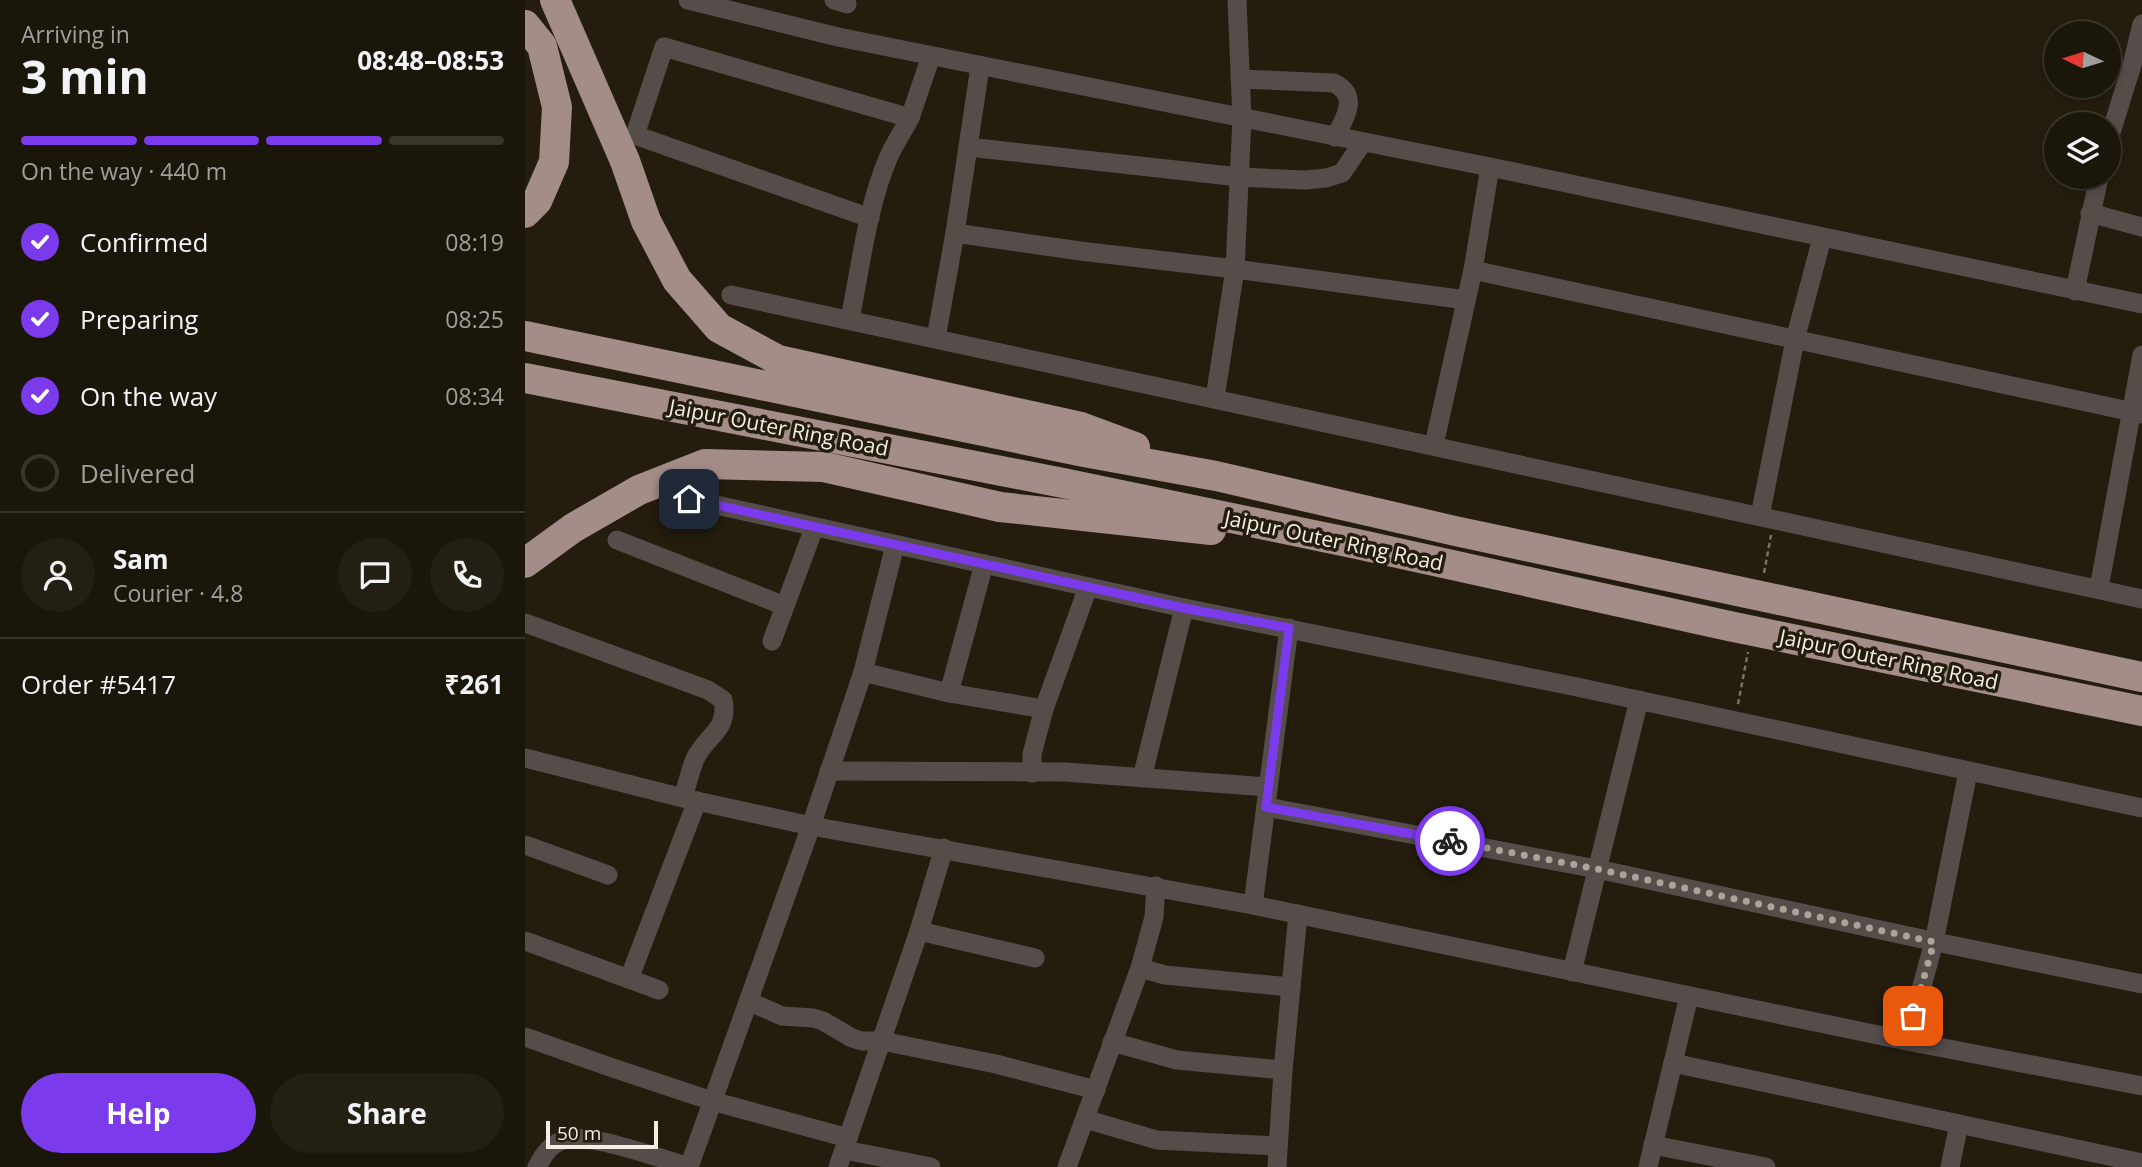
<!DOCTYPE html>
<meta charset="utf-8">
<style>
:root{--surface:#1b160a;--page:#241f13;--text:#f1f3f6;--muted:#a09f9c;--line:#39352b;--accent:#7c3aed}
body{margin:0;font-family:"Open Sans",sans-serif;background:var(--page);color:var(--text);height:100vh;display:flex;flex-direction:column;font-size:26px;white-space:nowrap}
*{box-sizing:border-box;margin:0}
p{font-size:23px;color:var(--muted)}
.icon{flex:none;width:38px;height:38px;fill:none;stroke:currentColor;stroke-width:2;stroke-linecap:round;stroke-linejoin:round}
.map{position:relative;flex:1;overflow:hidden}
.panel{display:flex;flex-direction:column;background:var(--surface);width:525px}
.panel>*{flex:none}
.needle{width:46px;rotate:274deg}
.tools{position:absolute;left:1519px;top:21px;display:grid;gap:14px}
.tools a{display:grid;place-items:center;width:77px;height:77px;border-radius:50%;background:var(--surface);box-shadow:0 4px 10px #0003,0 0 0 2px var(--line);font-size:35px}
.scale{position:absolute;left:21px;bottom:18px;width:112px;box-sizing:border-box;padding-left:7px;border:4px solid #f2eee3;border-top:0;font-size:19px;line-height:24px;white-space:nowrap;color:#f2eee3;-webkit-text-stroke:5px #241d0e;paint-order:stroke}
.pin{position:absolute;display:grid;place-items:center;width:60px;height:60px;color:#fff;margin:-30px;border-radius:14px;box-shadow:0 4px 10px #0006}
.courier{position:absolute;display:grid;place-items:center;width:70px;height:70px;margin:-35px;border:5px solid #7c3aed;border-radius:50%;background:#fff;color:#222;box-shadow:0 2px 9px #0007}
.summary em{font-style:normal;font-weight:700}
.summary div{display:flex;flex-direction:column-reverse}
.summary{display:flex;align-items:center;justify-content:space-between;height:119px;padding:0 21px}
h1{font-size:46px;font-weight:700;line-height:52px}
.bar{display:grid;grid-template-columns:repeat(4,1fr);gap:10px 7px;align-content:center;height:84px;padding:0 21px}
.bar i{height:9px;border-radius:5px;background:var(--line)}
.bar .current{background:var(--accent)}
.bar p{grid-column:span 4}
.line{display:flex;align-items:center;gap:18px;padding:0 21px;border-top:2px solid var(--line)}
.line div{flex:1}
.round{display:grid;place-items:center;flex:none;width:74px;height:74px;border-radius:37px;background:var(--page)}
ol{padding:0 21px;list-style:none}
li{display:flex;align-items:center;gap:21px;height:77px}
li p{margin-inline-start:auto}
li .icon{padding:7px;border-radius:50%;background:var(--accent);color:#fff;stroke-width:4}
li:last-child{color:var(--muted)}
li i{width:38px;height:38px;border:4px solid var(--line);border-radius:50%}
.button{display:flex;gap:14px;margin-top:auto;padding:14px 21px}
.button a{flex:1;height:80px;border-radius:42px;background:var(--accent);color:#fff;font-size:28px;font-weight:700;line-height:80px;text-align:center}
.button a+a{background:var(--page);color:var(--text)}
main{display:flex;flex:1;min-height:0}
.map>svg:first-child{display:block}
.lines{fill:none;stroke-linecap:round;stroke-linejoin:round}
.path{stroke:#777264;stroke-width:2.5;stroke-dasharray:5 3.5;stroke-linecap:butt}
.minor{stroke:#564d4b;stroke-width:19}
.highway{stroke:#a48d88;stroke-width:30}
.done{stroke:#aaa598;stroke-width:7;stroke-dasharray:0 12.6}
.route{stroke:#7c3aed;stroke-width:9}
.labels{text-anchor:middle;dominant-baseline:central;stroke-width:7;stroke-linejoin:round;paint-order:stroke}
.street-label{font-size:21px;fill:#f2eee3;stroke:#241d0e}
</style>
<main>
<section class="panel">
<div class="summary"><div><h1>3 min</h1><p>Arriving in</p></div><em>08:48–08:53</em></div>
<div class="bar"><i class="current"></i><i class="current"></i><i class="current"></i><i></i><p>On the way · 440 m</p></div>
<ol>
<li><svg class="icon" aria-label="check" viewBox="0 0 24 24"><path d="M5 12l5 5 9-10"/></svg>Confirmed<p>08:19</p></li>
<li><svg class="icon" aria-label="check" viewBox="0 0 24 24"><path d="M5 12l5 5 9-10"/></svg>Preparing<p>08:25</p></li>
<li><svg class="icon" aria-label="check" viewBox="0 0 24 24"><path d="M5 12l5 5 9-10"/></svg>On the way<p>08:34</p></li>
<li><i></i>Delivered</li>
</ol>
<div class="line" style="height:126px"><a class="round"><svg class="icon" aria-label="person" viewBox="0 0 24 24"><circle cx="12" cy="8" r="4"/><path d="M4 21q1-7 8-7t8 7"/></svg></a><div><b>Sam</b><p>Courier · 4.8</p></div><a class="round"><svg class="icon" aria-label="chat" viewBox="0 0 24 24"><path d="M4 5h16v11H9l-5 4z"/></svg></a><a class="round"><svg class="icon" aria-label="phone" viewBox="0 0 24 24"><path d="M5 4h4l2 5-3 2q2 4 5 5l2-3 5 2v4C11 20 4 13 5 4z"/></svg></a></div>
<div class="line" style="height:91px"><div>Order #5417</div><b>₹261</b></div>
<div class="button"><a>Help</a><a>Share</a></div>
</section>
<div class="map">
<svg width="1617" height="1167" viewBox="0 0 1617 1167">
<rect width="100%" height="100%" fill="#241d0e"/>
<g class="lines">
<g class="path">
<polyline points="1239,573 1246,535"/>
<polyline points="1213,704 1223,652"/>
</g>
<g class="minor">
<polyline points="163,0 313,37 965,167 1617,304"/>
<polyline points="309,0 322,4"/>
<polyline points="455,67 430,233 555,251 710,269 941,300"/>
<path d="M715,79L809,83C835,96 820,118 810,137"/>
<polyline points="1584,139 1607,65 1617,24"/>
<polyline points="443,147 714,177 780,180 801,178 817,173 838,142"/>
<polyline points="965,167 948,270 1617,414"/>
<polyline points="1565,213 1617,227"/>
<polyline points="345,218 110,135 139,47 385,118 406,56"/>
<polyline points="1550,291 1574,177"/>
<polyline points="206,295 1617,599"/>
<path d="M325,319C336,265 342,207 364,156C370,143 378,131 385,118"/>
<polyline points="411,338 430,233"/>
<polyline points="690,398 710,269 717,118 712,0"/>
<polyline points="909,445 948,270"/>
<polyline points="164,499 659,608 1052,687 1617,808"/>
<polyline points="1235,516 1270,340 1297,238"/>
<polyline points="92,540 260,606"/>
<polyline points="1574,588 1617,355"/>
<path d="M0,623L183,690L198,700C204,731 181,735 170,759C165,771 162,785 158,798"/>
<polyline points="247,641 289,528"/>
<polyline points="338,672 424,693 519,709"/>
<polyline points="424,693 459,564"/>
<polyline points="0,758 158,798 286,826 728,905 1382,1041 1617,1086"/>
<polyline points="304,771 540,772 743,787"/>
<polyline points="507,773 507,754 519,709 563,587"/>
<polyline points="617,778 659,608"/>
<polyline points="741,807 1072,869 1416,943 1617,984"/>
<polyline points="0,845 83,875"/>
<polyline points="728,905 764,628"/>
<polyline points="394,931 510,958"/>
<polyline points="0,941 134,990"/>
<polyline points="615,968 640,975 766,987"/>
<polyline points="1047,972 1114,700"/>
<polyline points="104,979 172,801"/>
<polyline points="223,1001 257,1016 288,1018 298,1021 327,1038 337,1041 357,1041 471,1064 571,1090"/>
<polyline points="0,1037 85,1067 187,1101 323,1138"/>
<polyline points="1382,1041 1409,942 1443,772"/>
<polyline points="587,1042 652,1060 758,1070"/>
<polyline points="1148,1063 1617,1163"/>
<polyline points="560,1119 632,1140 753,1146"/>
<polyline points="1128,1145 1241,1167"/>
<polyline points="320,1150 406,1167"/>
<path d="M12,1167C19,1153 27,1142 43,1139C67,1134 138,1159 164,1167L286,826L338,672L370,545"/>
<polyline points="313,1167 394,931 419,848"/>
<polyline points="542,1167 615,968 629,917 631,886"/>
<polyline points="752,1167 758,1070 773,914"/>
<polyline points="1123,1167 1164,996"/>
<polyline points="1425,1167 1434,1124"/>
</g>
<g class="highway">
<polyline points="30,0 100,161 121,221 152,280 194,328 253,360 556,427 610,447"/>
<polyline points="0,25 17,46 32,107 29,162 12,201 0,213"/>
<polyline points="0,336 559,452 691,476 930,531 1617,677"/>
<polyline points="0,378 538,483 832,544 1204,626 1617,711"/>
<polyline points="0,563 48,528 114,490 180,464 299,467 475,507 686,530"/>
</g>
</g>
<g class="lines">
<polyline class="done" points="925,841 1072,869 1409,942 1388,1016"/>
<polyline class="route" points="164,499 659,608 764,628 741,807 925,841"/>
</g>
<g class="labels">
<g class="street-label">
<text transform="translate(254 427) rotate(11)">Jaipur Outer Ring Road</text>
<text transform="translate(809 540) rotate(12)">Jaipur Outer Ring Road</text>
<text transform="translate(1364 659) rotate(12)">Jaipur Outer Ring Road</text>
</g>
</g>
</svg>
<div class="tools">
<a><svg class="needle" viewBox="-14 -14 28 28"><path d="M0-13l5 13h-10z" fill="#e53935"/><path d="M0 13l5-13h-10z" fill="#a09f9c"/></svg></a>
<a><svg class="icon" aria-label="layers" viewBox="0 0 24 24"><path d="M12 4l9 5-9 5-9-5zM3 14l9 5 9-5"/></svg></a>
</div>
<div class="scale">50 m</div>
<div class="pin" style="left:1388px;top:1016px;background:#ea580c"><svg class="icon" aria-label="bag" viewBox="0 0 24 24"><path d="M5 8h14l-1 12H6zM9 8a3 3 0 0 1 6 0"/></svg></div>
<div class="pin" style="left:164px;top:499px;background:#1f2937"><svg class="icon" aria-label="home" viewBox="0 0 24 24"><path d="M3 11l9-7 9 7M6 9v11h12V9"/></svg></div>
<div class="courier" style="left:925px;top:841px"><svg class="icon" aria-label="bike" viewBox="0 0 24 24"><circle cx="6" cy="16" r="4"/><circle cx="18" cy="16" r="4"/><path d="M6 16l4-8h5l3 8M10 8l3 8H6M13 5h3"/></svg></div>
</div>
</main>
